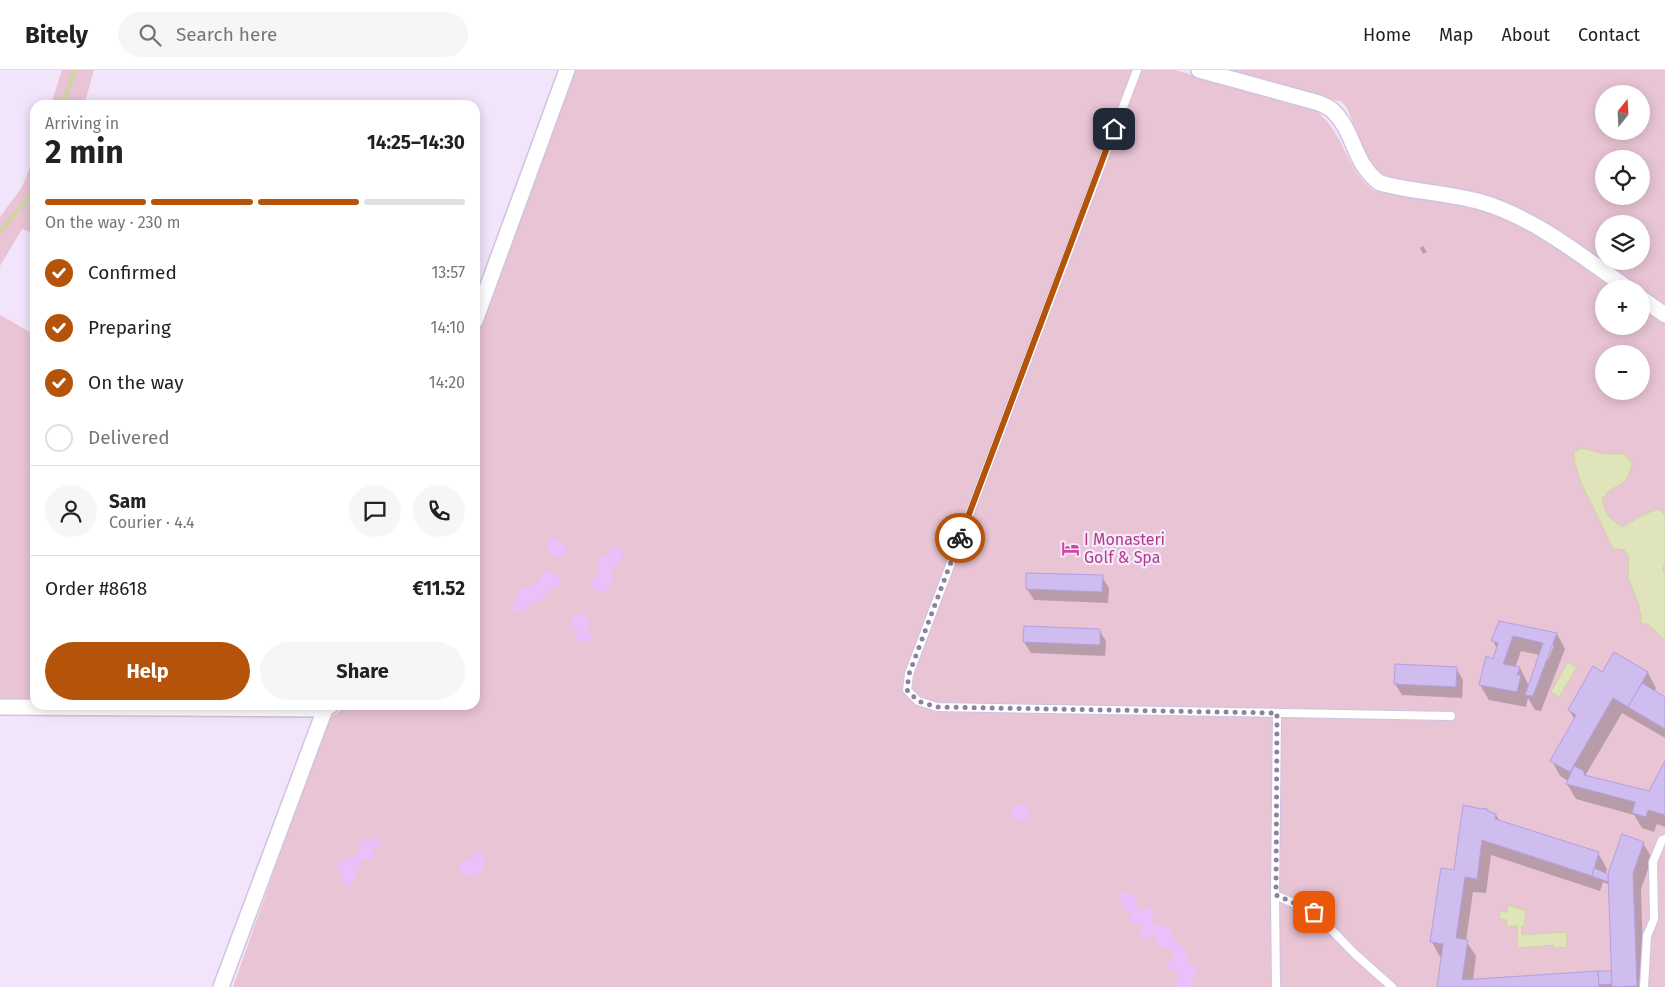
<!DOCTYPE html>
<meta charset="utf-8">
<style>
:root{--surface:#fff;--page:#f6f6f6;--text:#222;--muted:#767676;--line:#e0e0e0;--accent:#b45309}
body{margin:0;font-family:"Fira Sans",sans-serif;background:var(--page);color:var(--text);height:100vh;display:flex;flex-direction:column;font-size:19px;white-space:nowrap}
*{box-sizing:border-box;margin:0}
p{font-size:16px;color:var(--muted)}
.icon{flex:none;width:28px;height:28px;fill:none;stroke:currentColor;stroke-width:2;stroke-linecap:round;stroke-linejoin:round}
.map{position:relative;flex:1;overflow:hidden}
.side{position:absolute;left:30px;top:30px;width:450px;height:610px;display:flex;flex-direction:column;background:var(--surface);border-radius:15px;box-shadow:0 2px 12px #0003}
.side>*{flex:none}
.needle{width:32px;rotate:18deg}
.buttons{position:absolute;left:1595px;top:15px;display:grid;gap:10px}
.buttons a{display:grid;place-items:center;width:55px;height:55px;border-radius:50%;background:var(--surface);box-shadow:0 2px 12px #0003;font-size:25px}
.pin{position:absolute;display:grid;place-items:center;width:42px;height:42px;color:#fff;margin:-21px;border-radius:10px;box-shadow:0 2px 8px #0006}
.courier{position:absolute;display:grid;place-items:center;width:50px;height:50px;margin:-25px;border:4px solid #b45309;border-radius:50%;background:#fff;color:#222;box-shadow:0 1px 6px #0007}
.overview em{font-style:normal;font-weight:700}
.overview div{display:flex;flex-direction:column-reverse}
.overview{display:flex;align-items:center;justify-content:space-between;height:85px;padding:0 15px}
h1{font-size:32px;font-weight:700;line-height:38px}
.bar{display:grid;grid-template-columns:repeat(4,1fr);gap:8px 5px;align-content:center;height:60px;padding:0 15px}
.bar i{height:6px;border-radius:4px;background:var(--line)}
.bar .active{background:var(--accent)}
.bar p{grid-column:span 4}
.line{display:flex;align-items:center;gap:12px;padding:0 15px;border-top:1px solid var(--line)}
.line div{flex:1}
.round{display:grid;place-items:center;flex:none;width:52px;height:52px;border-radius:26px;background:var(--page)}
ol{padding:0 15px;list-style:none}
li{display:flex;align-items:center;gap:15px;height:55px}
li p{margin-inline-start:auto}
li .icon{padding:5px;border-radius:50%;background:var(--accent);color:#fff;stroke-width:4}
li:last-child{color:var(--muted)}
li i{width:28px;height:28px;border:2px solid var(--line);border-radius:50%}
.button{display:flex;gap:10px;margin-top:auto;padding:10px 15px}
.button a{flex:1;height:58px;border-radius:30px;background:var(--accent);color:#fff;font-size:20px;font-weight:700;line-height:58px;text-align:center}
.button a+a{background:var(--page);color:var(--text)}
header{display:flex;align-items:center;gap:30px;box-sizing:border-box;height:70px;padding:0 25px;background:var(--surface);border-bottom:1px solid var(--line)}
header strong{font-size:24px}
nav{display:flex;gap:28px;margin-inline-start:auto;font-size:18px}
.search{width:350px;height:45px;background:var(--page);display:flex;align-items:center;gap:12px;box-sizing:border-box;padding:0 18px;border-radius:28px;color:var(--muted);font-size:19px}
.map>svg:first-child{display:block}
.green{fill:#e8c4d4;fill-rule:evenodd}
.sand{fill:#e9c0f9}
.water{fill:#e0e4ba;stroke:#cfd5a1}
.shadow{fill:#0003;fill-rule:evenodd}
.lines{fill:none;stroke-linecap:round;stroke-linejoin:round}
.stream{stroke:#cfd5a1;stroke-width:4}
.building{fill:#cfbdef;stroke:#b49fe1}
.lane-casing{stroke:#d0c3e1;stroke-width:10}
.street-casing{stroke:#d0c3e1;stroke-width:18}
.lane{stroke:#fff;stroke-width:8}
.street{stroke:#fff;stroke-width:15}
.done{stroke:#8d81a2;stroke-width:5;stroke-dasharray:0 9}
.route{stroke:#b45309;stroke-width:6}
.labels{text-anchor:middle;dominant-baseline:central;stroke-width:4.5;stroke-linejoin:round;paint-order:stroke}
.hotel-label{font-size:16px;fill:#b23c85;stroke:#f5eafe;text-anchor:start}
</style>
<header>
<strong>Bitely</strong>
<div class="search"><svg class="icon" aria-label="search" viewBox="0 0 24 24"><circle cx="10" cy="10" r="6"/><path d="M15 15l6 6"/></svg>Search here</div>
<nav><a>Home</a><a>Map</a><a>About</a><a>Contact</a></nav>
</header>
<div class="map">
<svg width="1665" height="917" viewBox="0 0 1665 917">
<rect width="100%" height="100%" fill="#f1e4fb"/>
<g class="green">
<polygon points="62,0 94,0 84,35 51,35"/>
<path d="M574,0H1175L1315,40C1344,61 1346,102 1375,121L1477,137L1500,144L1539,165L1618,219H1604V256H1641V235L1665,253V917H233L328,649L340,641L342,635H475V270ZM1604,284H1641V321H1604Z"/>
<path d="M1227,0H1665V238L1641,221V219H1638L1548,155L1383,107L1374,100L1369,92L1347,38L1342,32ZM1604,24H1641V61H1604ZM1604,89H1641V126H1604ZM1604,154H1641V191H1604Z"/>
<polygon points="35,85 35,164 22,159 0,196 0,147 22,117"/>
<polygon points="0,245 35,265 35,632 0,632"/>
</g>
<g class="sand">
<path d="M552,469C559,470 564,473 567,480L563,487L556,488L549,483L546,475L548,470Z"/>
<path d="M616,476L619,478L623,485L619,494L611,498C611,510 614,526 595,520L589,512L592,508L599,505C601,493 590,492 607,485L613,477Z"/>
<path d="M548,502L554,503L560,508V515L549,520L542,530L531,533L525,542H517L513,540L512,537L521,518C538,517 535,515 544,503Z"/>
<polygon points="581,543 586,545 590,552 587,557 587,561 592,566 592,569 586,573 578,571 576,569 577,559 571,556 570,552 573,546"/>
<circle cx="1020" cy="743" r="9"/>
<polygon points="377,767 380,769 381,775 373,778 372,780 375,784 374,790 371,791 362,789 360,799 355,800 356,807 351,815 345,817 342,813 343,805 337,801 338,793 358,784 360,773 362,770 370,772 373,768"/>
<path d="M478,782L483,784L486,789C485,803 472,810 460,803L459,799L461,791L464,789L471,790L473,785Z"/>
<path d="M1120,823H1125L1135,826C1137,836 1136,842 1149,838L1152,839L1153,843L1152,852C1157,858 1166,854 1171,860C1173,862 1173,868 1175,871L1186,879L1187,894L1196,897L1198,900L1193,908L1192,917H1176L1178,904L1176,901L1169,900L1167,894L1173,886L1171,880L1164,876L1160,878L1158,876L1156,866H1150L1144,870L1140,868L1139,863L1142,857L1138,854H1133L1129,851L1131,842L1121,837V831L1118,829Z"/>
</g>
<g class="water">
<path d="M1581,378L1605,384H1624L1632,393C1627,422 1614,410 1602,430C1605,443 1610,450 1622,457C1633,452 1651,438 1661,440L1665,446V491L1663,500L1665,504V570L1648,554H1642L1639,535L1628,507L1629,488L1624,480L1613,478C1607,467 1603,457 1597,445C1587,423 1575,408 1574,382Z"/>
<polygon points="1568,592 1577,597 1559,627 1551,622"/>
<polygon points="1508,835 1526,841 1524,856 1521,856 1522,865 1566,862 1567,877 1554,878 1554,875 1518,878 1517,856 1506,856 1507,850 1500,849 1500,841 1507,842"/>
</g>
<g class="shadow">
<polygon points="1423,176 1427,182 1423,184 1420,178"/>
<polygon points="1102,507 1109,518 1108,533 1034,530 1027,519"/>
<path d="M1500,552L1557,564L1565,579L1541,641L1535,640L1528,628L1526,637L1489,630L1480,615L1493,590L1497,579L1493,571ZM1551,575H1554L1548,590L1546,589ZM1521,581L1540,585L1529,616L1520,598H1515Z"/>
<polygon points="1099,560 1106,571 1105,586 1031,583 1024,572"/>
<polygon points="1614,584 1648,603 1656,618 1654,622 1665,628 1665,668 1622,643 1585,706 1650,723 1665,694 1665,757 1657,754 1654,762 1642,758 1634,745 1576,729 1567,714 1568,711 1560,706 1552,691 1575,650 1569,640 1603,603"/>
<polygon points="1456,598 1463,610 1462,628 1402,625 1395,614"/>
<path d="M1486,739L1488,742L1496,745L1500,751L1598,783L1607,799L1606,804L1609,809L1643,773L1652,788L1641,819L1644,917H1438L1442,887H1440L1432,872L1455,801L1482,740ZM1491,785L1600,821L1603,812L1610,815L1612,906L1610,902L1473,911L1476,886L1466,871L1473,822L1486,823Z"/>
</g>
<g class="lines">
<g class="stream">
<polyline points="62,35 75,0"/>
<polyline points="0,162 35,119"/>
</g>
</g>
<g class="building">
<polygon points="1026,503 1103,505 1102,522 1026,519"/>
<polygon points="1499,551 1557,563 1533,626 1525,625 1543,573 1513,566 1503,594 1520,597 1517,605 1521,605 1517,622 1479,615 1486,586 1493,589 1498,573 1491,571"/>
<polygon points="1024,556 1100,559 1100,575 1023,572"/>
<polygon points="1614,582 1648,602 1628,637 1613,628 1570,702 1550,691 1576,645 1568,640 1593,596 1602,602"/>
<polygon points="1395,594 1457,597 1456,617 1394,614"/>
<polygon points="1642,613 1665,627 1665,659 1628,637"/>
<polygon points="1665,691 1665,745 1648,740 1646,747 1632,743 1635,732 1566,714 1574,696 1584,701 1584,705 1649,721"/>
<polygon points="1463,735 1482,739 1487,738 1486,740 1496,744 1495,749 1599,782 1592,806 1482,770 1477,809 1465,807 1456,868 1468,870 1462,910 1598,901 1599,917 1437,917 1443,874 1430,872 1441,798 1454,800"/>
<polygon points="1622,764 1644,772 1633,803 1637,916 1612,917 1608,804"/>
<polygon points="1594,798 1608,804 1608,812 1592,806"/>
<polygon points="1598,901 1611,901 1612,914 1599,915"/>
</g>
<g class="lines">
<defs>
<g id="lane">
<polyline points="1137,0 909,604 907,620 918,631 937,637 1451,646"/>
<polyline points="1277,643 1275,825 1314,842 1355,884 1392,917"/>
<polyline points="1275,825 1276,917"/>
<polyline points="1644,917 1647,866 1654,849 1653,792 1662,770 1665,769"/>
</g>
<g id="street">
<path d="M1199,0L1319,33C1323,35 1329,37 1333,41C1355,62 1353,94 1380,113C1413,122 1449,123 1481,132C1536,148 1582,187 1629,219"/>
<polyline points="1641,228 1665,245"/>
<polyline points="475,251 567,0"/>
<polyline points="0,637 325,639 331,635"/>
<polyline points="221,917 325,639"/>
</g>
</defs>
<use href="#lane" class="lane-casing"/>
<use href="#street" class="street-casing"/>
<use href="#lane" class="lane"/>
<use href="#street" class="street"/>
</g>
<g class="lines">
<polyline class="done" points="960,468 909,604 907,620 918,631 937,637 1277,643 1276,825 1314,842"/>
<polyline class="route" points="960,468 1114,59"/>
</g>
<defs>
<symbol id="hotel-bare" viewBox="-9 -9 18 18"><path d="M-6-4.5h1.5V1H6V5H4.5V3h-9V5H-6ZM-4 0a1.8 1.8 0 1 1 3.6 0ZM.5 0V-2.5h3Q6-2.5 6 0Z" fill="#d1479c" stroke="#f5eafe" stroke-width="2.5" paint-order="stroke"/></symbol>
</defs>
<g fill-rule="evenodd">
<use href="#hotel-bare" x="1058" y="466" width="25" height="25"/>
</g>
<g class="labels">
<g class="hotel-label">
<text x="1084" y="469">I Monasteri<tspan x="1084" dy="18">Golf &amp; Spa</tspan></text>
</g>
</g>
</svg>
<div class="buttons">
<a><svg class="needle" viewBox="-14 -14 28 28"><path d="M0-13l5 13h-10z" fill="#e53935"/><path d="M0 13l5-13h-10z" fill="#767676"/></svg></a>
<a><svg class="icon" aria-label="locate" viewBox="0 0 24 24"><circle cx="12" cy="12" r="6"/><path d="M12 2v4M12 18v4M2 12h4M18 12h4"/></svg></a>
<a><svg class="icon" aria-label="layers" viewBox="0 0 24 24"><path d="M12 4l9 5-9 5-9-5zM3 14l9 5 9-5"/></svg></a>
<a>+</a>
<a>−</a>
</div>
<div class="pin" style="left:1314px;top:842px;background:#ea580c"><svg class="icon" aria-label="bag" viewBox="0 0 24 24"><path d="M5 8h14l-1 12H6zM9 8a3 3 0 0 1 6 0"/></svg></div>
<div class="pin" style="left:1114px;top:59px;background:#1f2937"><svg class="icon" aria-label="home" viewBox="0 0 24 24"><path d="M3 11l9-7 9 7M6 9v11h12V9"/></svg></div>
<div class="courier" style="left:960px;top:468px"><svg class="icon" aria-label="bike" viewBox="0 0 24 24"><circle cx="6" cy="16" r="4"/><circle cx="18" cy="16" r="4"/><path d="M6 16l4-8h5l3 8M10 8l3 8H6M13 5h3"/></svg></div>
<section class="side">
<div class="overview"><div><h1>2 min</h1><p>Arriving in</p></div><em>14:25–14:30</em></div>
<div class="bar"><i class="active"></i><i class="active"></i><i class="active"></i><i></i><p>On the way · 230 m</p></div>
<ol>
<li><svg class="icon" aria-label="check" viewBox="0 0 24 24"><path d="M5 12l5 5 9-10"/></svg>Confirmed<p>13:57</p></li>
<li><svg class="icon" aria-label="check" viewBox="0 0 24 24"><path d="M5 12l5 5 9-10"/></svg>Preparing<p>14:10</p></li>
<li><svg class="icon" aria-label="check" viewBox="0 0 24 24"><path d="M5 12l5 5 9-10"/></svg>On the way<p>14:20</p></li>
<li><i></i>Delivered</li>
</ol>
<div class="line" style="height:90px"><a class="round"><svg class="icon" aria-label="person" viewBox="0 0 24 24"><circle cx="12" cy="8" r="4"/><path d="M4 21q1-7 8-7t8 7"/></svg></a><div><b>Sam</b><p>Courier · 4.4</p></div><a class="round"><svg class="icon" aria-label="chat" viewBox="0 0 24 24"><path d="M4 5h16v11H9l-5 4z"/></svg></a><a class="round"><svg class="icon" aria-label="phone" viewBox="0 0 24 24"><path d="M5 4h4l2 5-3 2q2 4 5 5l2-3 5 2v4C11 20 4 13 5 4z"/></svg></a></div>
<div class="line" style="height:65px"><div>Order #8618</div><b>€11.52</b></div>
<div class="button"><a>Help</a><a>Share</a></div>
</section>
</div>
